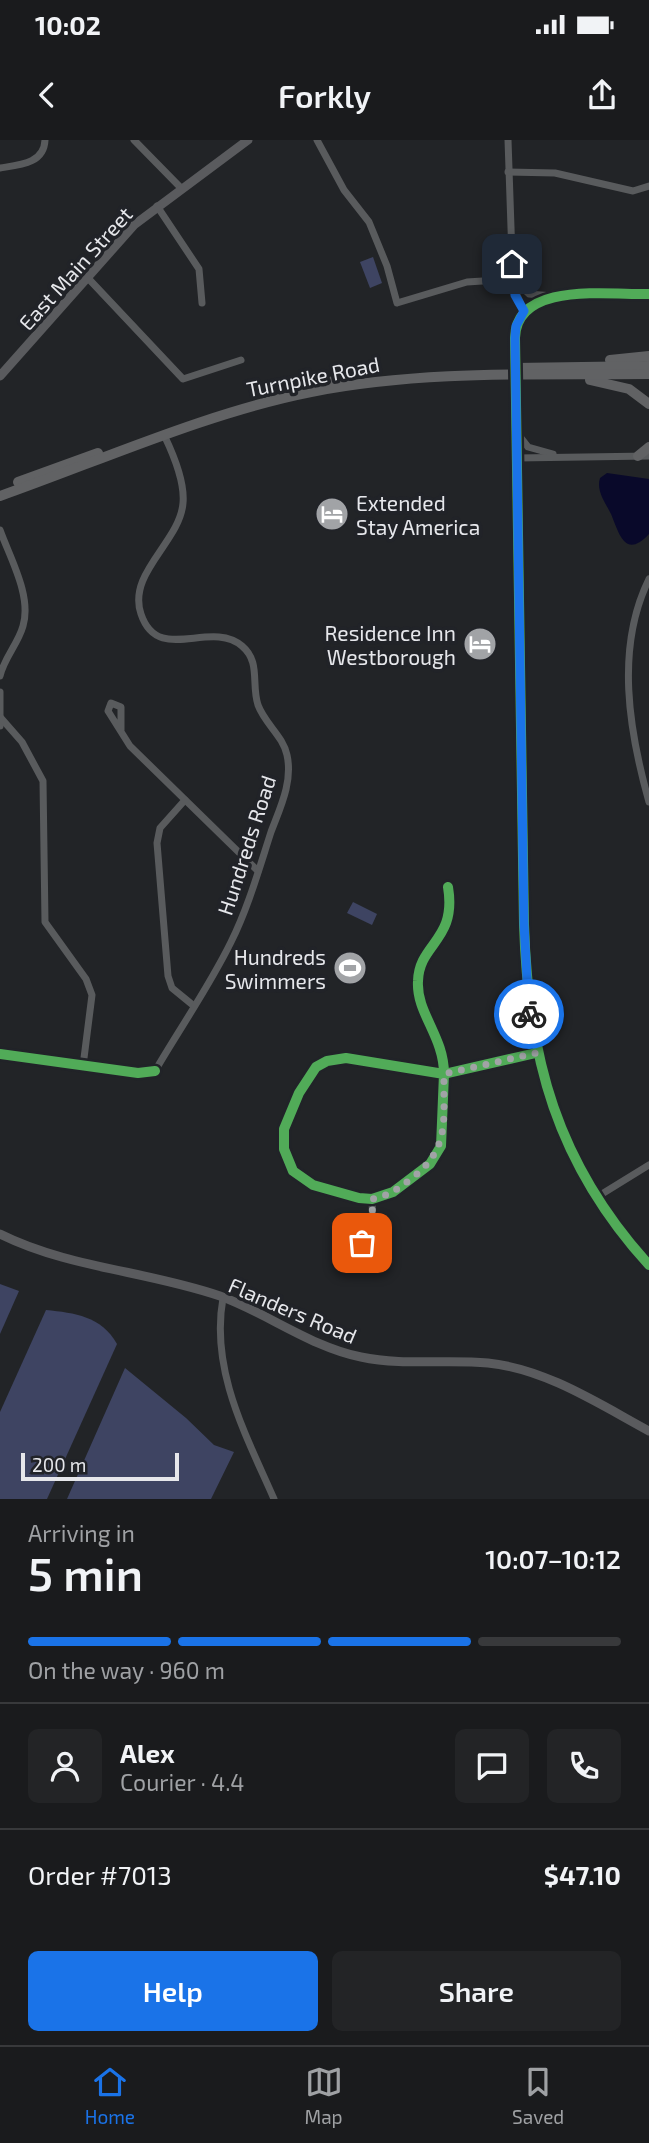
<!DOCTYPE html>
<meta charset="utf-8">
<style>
:root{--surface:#1a1b1d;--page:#232426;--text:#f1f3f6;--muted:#9fa1a4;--line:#38393b;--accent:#1a73e8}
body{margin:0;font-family:"Exo 2",sans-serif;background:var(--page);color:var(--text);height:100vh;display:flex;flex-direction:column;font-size:26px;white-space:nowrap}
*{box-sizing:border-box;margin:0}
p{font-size:23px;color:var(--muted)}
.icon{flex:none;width:38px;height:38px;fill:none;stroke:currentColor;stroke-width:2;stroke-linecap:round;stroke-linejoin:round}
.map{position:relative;height:1359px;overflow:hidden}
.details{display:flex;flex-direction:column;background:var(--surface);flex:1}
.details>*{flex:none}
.scale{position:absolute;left:21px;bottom:18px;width:158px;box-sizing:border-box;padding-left:7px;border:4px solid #e6e7eb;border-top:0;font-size:19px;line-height:24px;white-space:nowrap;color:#e6e7eb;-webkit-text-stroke:5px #212328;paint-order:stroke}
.pin{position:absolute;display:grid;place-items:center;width:60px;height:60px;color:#fff;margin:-30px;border-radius:14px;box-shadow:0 4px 10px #0006}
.courier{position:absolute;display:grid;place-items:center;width:70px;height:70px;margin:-35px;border:5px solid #1a73e8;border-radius:50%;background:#fff;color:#222;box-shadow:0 2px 9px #0007}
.summary em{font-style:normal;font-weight:600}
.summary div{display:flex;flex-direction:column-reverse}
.summary{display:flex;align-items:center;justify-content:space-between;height:119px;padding:0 28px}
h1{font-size:46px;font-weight:600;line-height:52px}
.bar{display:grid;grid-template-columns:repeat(4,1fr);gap:10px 7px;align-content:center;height:84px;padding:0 28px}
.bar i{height:9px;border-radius:5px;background:var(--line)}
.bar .current{background:var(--accent)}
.bar p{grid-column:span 4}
.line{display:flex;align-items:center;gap:18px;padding:0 28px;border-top:2px solid var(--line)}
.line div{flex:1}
.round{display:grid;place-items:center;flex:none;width:74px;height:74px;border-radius:10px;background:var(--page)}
.button{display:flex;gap:14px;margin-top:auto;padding:14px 28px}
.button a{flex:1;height:80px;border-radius:10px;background:var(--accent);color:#fff;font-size:28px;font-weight:600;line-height:80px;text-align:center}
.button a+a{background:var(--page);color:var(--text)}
.status{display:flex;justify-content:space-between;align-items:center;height:49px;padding:0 35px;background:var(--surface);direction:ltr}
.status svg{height:19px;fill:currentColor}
header{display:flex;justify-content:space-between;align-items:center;height:91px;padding:0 28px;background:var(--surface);font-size:32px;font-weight:600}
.tabs{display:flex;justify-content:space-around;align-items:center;height:98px;border-top:2px solid var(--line);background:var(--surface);font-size:19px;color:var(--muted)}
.tabs a{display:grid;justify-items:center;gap:4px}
.tabs .current{color:var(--accent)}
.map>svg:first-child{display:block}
.green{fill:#3e4462}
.water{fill:#09092a}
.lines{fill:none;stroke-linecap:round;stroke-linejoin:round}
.minor{stroke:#595b5d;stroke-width:7}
.major{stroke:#5a5b5e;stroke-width:9}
.highway{stroke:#616264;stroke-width:10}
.minor-bridge{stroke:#595b5d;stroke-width:7}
.cycleway-casing{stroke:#212328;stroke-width:15}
.cycleway{stroke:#51ab58;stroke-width:10}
.done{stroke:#a1a3a6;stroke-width:7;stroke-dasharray:0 12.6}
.route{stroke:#1a73e8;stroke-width:9}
.labels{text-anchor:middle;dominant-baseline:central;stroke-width:7;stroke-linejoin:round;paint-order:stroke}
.street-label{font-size:21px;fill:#e6e7eb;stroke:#212328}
.poi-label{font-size:21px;fill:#e6e7eb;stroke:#212328;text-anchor:end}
</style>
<div class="status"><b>10:02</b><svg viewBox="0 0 49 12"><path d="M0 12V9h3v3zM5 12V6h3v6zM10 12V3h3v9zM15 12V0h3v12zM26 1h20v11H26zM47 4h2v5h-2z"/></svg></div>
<header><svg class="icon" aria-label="back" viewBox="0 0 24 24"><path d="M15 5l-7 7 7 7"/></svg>Forkly<svg class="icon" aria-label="share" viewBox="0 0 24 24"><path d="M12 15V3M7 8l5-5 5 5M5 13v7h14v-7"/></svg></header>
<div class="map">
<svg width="649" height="1359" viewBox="0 0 649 1359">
<rect width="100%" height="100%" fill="#222427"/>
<g class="green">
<polygon points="373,117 382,143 370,148 360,122"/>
<polygon points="353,762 377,774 372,785 347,773"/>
<polygon points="0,1144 19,1151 0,1194"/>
<path d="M46,1170C75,1173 101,1176 117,1204L47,1359H0V1272Z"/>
<polygon points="125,1228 186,1278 214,1305 234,1312 211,1359 67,1359"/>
</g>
<path class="water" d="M607,333L649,339V394C625,420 619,393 611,374C605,362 596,351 600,338Z"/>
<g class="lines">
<g class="minor">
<polyline points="134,0 181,48"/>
<polyline points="317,0 344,50 369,82 387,126 397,163 467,142 513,139 529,154 564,157"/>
<polyline points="508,0 513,146 524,171"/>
<path d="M0,28C19,25 44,24 45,0"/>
<polyline points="508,32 555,33 633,51 649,46"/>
<polyline points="157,66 199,129 202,163"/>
<polyline points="86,136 183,239 241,220"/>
<polyline points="562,157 649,154"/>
<path d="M515,211C514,186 519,165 547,158"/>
<path d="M516,255L524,784C528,918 557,1024 649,1125"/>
<polyline points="517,293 528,307 553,314"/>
<polyline points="517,318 649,316"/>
<path d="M0,390C10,418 32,456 23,486C18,504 4,518 0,536"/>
<path d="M649,439C615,508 629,591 649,662"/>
<polyline points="0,552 0,586"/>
<polyline points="1,578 22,602 43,641 45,782 86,839 92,855 83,926"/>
<polyline points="121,590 121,567 111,563 108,571 130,606 258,731"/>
<polyline points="185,660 160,688 157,703 168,836 172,848 194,866"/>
<path d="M448,747C457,801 419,803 418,841C416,873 444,896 444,934L346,918L327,921L316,927L299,953L284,989V1009L293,1031L313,1045L359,1058L372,1059L393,1052L430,1024L441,1006L444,934L536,913"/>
<path d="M0,914L138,933L155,931C180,888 209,847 231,802C248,768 259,729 271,692C280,668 293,642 287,615C283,596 265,584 258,565C251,544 261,522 242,506C210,479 158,525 141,474C127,433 180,402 183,363C185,342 174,316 165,297"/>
<polyline points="597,1057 649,1025"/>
<polyline points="372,1059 373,1093 364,1099 361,1109 366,1118 376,1121 385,1115 387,1105 383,1097 373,1093"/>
<path d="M223,1158C210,1230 246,1295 274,1359"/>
</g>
<g class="major">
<polyline points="0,236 134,85 248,0"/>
<path d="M0,1094C68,1128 148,1131 220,1156C267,1173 311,1207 361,1217C403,1226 446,1219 488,1223C546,1229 599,1264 649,1291"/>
</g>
<g class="highway">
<polyline points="610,220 649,216"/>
<polyline points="515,228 649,226"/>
<polyline points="590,240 629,249 649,264"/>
<polyline points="296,248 346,239"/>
<polyline points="638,316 649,307"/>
<polyline points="18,342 98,313"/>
<path d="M0,356C99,321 209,272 311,252C422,230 536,235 649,234"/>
</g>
<polyline class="minor-bridge" points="515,211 516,255"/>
<defs>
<g id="cycleway">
<path d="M649,154C609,155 516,141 515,198L524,784C528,918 557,1024 649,1125"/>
<path d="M448,747C457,801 419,803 418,841C416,873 444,896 444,934L346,918L327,921L316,927L299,953L284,989V1009L293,1031L313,1045L359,1058L372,1059L393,1052L430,1024L441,1006L444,934L536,913"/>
<polyline points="0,914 138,933 155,931"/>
</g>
</defs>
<use href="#cycleway" class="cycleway-casing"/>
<use href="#cycleway" class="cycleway"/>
</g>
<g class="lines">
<path class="done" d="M362,1103L373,1093L372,1059C388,1056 398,1049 411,1039C451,1008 443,980 444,934L536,913L529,874"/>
<polyline class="route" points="512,124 515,155 524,171 516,186 515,198 524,784 529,874"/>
</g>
<defs>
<symbol id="hotel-disc" viewBox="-11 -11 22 22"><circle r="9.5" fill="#a1a3a6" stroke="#212328"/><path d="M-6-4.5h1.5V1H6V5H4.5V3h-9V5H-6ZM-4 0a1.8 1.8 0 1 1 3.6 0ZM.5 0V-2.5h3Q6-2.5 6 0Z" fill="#fff"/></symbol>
<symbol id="stadium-disc" viewBox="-11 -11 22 22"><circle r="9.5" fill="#a1a3a6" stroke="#212328"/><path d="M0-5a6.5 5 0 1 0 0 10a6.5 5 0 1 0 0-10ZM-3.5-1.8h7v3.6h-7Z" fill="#fff"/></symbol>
</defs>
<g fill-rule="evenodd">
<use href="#hotel-disc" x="313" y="355" width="38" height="38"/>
<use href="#hotel-disc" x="461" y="485" width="38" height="38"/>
<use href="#stadium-disc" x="331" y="809" width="38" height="38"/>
</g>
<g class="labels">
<g class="street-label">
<text transform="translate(75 128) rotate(-48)">East Main Street</text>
<text transform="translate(313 236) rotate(-11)">Turnpike Road</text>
<text transform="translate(246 705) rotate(-72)">Hundreds Road</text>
<text transform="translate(293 1170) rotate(23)">Flanders Road</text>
</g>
<g class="poi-label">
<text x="356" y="362" text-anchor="start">Extended<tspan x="356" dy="24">Stay America</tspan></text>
<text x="456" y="492">Residence Inn<tspan x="456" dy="24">Westborough</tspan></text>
<text x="326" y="816">Hundreds<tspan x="326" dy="24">Swimmers</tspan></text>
</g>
</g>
</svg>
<div class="scale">200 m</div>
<div class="pin" style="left:362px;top:1103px;background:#ea580c"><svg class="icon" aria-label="bag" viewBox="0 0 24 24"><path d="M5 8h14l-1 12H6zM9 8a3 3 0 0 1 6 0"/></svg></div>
<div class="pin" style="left:512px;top:124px;background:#1f2937"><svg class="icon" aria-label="home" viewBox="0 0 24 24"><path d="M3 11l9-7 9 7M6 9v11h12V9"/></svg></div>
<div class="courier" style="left:529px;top:874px"><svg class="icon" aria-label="bike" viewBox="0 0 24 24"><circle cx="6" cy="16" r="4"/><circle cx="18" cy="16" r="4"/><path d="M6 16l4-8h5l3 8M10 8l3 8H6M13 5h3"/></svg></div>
</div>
<section class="details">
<div class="summary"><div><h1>5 min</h1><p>Arriving in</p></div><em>10:07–10:12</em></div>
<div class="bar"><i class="current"></i><i class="current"></i><i class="current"></i><i></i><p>On the way · 960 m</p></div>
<div class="line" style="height:126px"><a class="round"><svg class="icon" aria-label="person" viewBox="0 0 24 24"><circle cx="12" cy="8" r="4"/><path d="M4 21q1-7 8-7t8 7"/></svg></a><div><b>Alex</b><p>Courier · 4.4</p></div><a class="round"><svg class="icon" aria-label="chat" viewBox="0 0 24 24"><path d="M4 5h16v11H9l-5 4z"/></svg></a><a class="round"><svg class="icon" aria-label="phone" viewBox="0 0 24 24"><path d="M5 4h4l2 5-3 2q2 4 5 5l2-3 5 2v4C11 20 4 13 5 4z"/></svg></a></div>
<div class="line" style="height:91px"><div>Order #7013</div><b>$47.10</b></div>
<div class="button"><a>Help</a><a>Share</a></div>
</section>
<nav class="tabs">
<a class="current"><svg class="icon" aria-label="home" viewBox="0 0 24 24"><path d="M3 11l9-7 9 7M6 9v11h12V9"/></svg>Home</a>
<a><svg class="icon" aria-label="map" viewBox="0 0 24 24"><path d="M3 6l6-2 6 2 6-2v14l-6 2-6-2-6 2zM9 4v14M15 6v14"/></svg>Map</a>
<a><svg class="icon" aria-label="saved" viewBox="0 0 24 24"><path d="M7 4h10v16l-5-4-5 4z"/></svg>Saved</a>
</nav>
